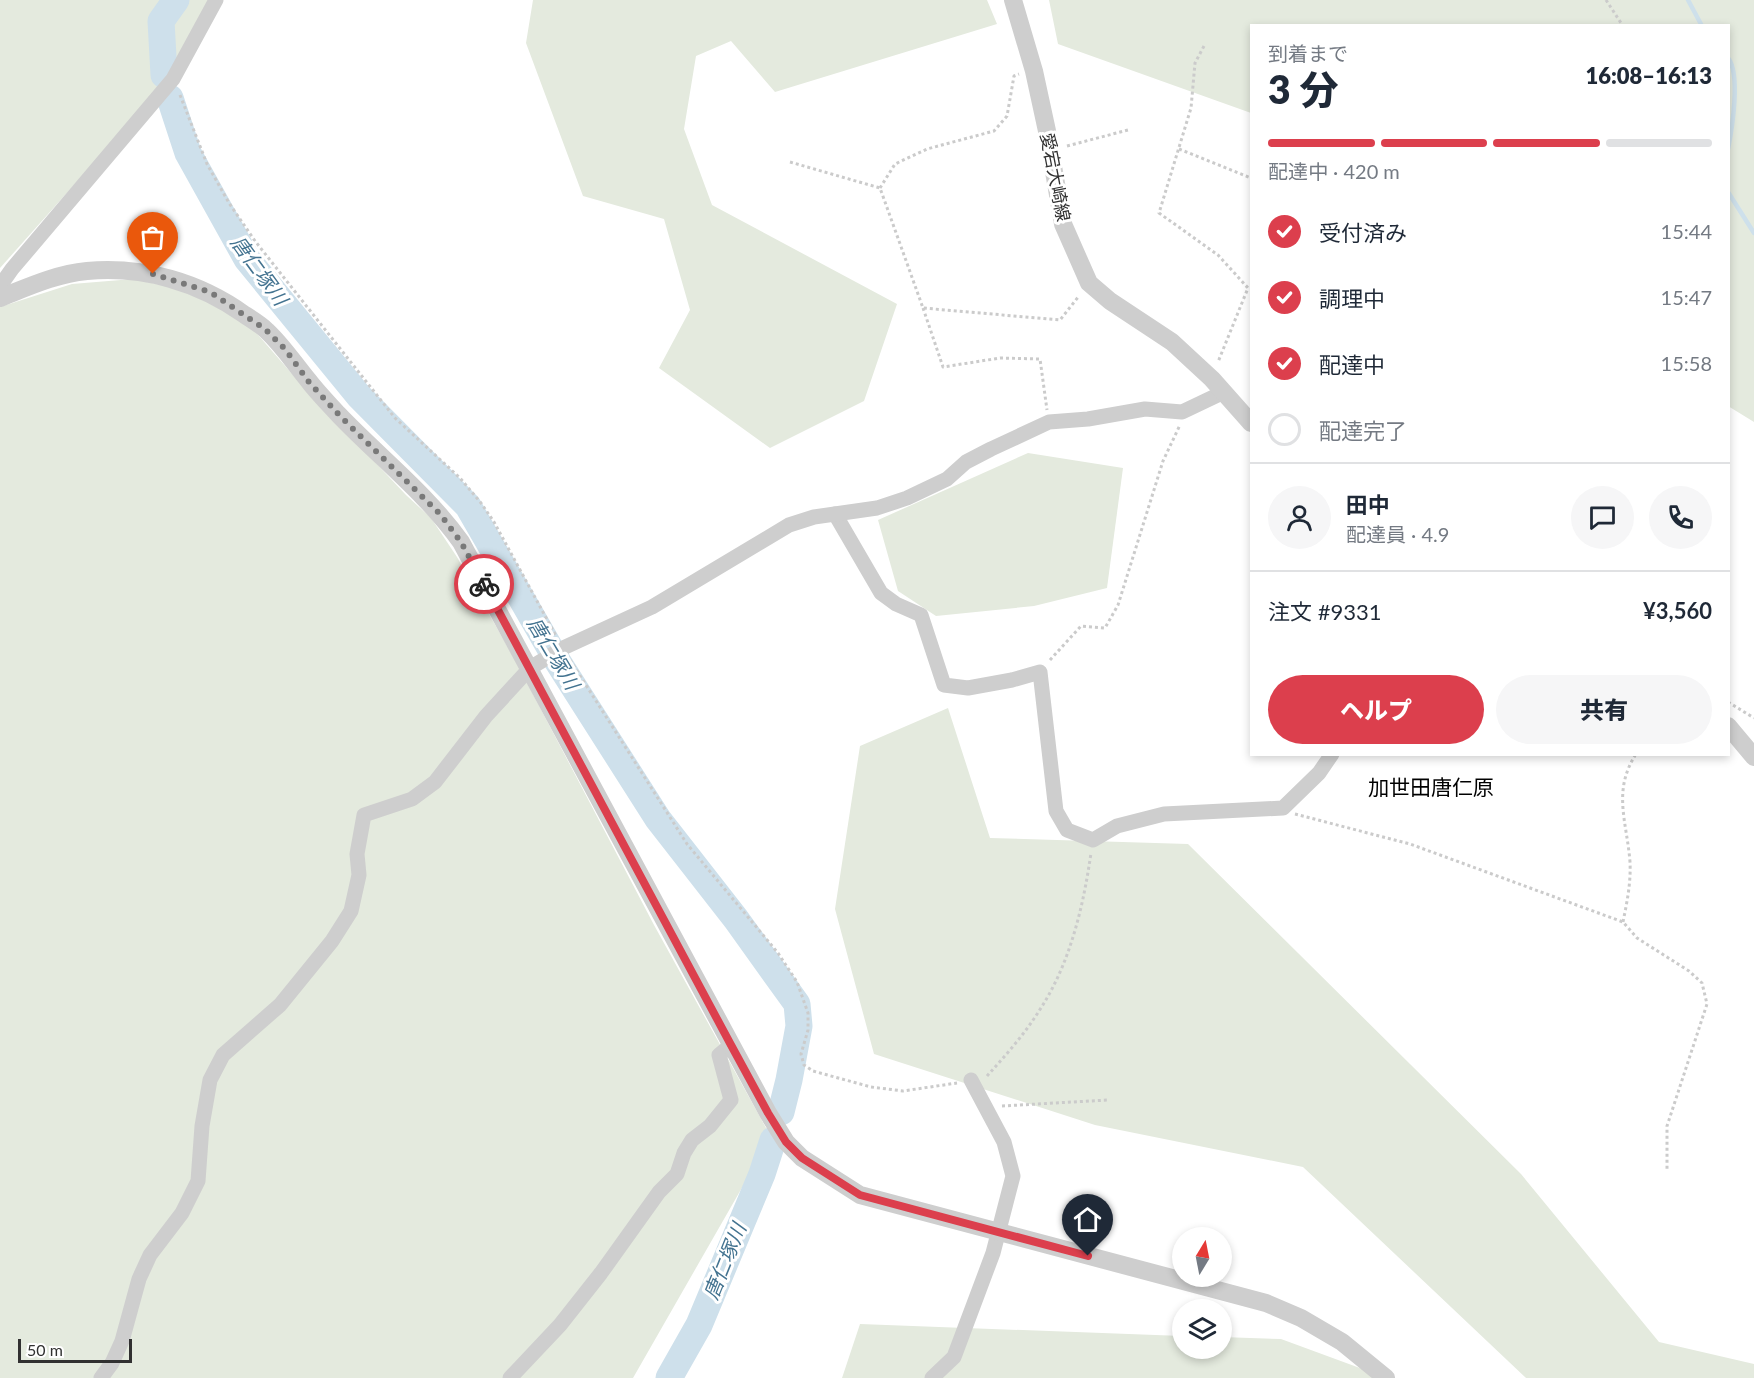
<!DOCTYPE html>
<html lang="ja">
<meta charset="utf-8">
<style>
:root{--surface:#fff;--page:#f6f6f7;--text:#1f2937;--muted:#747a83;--line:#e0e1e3;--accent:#dc3f4d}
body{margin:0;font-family:Lato,"Noto Sans JP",sans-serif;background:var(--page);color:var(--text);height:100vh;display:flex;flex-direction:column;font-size:22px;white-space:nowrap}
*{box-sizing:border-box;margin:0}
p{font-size:20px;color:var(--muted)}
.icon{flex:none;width:33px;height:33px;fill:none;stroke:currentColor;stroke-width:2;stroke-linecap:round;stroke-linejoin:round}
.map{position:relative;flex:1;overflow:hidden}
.panel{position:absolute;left:1250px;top:24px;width:480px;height:732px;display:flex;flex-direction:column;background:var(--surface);border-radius:0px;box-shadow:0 3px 9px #0003}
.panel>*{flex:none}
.needle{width:39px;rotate:10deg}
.fabs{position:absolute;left:1172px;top:1227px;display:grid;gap:12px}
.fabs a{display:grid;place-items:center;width:60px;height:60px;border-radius:50%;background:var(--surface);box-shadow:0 3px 9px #0003;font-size:30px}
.scale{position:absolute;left:18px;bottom:15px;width:114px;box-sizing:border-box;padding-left:6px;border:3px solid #313131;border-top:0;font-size:16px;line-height:21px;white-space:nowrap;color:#313131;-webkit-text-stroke:4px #fff;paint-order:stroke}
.pin{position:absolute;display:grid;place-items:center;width:51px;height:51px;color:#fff;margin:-62px -26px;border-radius:50% 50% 50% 0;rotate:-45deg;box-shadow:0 0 6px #0007}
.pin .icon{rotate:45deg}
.courier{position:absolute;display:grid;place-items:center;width:60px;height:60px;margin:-30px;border:4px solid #dc3f4d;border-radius:50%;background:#fff;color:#222;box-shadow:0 2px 8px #0007}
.headline em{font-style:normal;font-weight:800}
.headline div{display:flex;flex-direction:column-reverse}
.headline{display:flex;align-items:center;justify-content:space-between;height:102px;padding:0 18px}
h1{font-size:39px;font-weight:800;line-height:45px}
.bar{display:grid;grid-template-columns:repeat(4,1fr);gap:9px 6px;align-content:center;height:72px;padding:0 18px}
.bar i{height:8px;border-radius:4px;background:var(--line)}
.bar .active{background:var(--accent)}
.bar p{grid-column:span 4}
.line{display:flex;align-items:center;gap:15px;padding:0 18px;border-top:2px solid var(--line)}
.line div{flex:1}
.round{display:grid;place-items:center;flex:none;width:63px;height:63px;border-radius:32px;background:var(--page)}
ol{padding:0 18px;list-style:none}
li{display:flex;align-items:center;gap:18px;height:66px}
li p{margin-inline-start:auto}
li .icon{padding:6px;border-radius:50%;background:var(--accent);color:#fff;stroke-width:4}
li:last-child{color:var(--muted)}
li i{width:33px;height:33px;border:3px solid var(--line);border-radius:50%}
.button{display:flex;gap:12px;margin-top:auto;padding:12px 18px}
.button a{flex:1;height:69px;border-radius:36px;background:var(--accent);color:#fff;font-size:24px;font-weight:800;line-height:69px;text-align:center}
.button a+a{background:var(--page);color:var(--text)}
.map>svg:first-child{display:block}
.green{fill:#e4eade}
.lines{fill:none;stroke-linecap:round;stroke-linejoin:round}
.stream{stroke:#cee0eb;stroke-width:4.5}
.river{stroke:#cee0eb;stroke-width:27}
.path{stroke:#cbcbcb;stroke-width:3;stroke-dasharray:3 3;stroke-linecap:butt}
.minor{stroke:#cecece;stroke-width:15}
.tertiary{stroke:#cecece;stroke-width:18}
.done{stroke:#797979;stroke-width:6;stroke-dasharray:0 10.8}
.route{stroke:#dc3f4d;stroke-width:8}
.labels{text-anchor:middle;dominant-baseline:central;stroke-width:6;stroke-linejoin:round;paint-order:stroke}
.street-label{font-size:18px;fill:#313131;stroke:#fff}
.water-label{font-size:20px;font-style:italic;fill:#437390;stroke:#fff}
.quarter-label{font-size:21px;fill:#000;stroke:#fff}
</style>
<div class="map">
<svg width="1754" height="1378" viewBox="0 0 1754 1378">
<rect width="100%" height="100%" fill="#fff"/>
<g class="green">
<polygon points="0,0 212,0 171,76 0,268 0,271"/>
<polygon points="533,0 987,0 997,24 775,92 731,41 696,56 684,129 712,205 897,304 864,401 770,448 659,368 690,310 664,219 583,196 526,43"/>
<polygon points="1049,0 1754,0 1754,422 1728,406 1728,26 1251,26 1251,113 1058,44"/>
<polygon points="133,279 175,288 217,306 253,329 293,375 406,495 431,518 457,557 516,662 654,925 771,1137 633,1378 0,1378 0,307 72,284"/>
<polygon points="1028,453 1123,468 1107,588 1034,606 936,616 898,591 878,520"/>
<polygon points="948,708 990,838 1188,844 1521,1174 1659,1342 1754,1364 1754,1378 1526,1378 1303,1167 1095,1125 874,1054 835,909 860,746"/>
<polygon points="860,1324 1182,1336 1182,1348 1221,1348 1221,1337 1281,1339 1387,1378 842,1378"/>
</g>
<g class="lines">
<g class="stream">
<polyline points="1688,0 1702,26"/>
<path d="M1728,58C1741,74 1732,129 1728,149"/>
<polyline points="1728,192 1754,233"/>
</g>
<g class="river">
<polyline points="164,75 161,21 176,0"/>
<polyline points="170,98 188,153 247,259 359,396 468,506 558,662 658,819 736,919 797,1004 799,1026 789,1080 781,1112"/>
<polyline points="669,1378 699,1325 762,1174 773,1140"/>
</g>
<g class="path">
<polyline points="1606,0 1623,26"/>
<polyline points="1204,46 1195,63 1191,108 1159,213 1218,255 1248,288 1218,362"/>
<polyline points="180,95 207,164 229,203 255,241 395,418 460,478 481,503 494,522 556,636"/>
<polyline points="1067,146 1128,130"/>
<polyline points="1179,149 1251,178"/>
<polyline points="790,162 880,188 923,308 1060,320 1079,296"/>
<polyline points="880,188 895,164 927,149 994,131 1007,116 1014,76 1019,74"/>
<polyline points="923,308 943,367 1000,358 1040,359 1047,410"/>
<polyline points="570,660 687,844 778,953 797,982 808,1013 808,1030 801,1054 804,1065 813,1071 871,1087 903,1091 957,1083"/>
<polyline points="1050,660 1081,626 1105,628 1118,605 1163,461 1180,425"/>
<polyline points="1728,702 1754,718"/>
<polyline points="1295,814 1410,844 1623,922 1637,938 1689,971 1702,983 1707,1004 1667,1126 1667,1171"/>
<path d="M1623,922C1627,902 1631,883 1630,862C1627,822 1612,791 1636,754"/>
<path d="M987,1076C1005,1056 1024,1035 1039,1011C1070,964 1083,908 1091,853"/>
<polyline points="1002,1106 1108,1100"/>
</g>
<g class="minor">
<polyline points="0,286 12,269 173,79 216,0"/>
<polyline points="835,514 881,593 896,604 921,615 944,685 968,688 1012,680 1040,672 1056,811 1067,830 1093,840 1117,826 1164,814 1283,808 1319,773 1332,754"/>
<polyline points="101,1378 112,1363 122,1341 139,1279 150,1255 182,1213 198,1181 202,1126 210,1080 223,1055 280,1005 332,941 351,911 359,875 357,854 364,815 412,799 435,782 486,716 530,668 563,648 652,607 789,525 814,517 877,508 907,498 947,479 966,462 991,449 1049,422 1088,419 1145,409 1182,412 1224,392"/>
<polyline points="510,1378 560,1325 601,1273 659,1192 677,1174 684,1153 692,1140 710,1126 731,1100 719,1055 731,1045"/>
<polyline points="932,1378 954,1357 993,1253 1013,1176 1004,1142 971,1080"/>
</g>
<g class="tertiary">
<polyline points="1013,0 1034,71 1047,131 1063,224 1089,283 1110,301 1172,342 1212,379 1251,423"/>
<path d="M0,298C28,287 56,274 87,271C144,266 199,282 245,315C253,320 261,325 267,331C283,346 294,363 308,380C317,392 328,403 338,414C379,457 426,493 461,542L768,1113L786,1142L802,1158L860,1195L1266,1303L1301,1318L1342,1342L1386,1378"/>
<polyline points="1728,726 1754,757"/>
</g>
</g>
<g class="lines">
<polyline class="done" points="153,274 210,292 265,329 285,349 309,382 340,416 440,514 461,542 484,584"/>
<polyline class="route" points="484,584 731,1045 768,1113 786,1142 802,1158 860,1195 1088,1256"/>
</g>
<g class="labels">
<g class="street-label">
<text transform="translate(1056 177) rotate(79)">愛宕大崎線</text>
</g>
<g class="water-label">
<text transform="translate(260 270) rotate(54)">唐仁塚川</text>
<text transform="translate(554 653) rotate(59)">唐仁塚川</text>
<text transform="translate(724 1261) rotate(-68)">唐仁塚川</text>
</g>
<g class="quarter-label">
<text x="1431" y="786">加世田唐仁原</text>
</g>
</g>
</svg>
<div class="fabs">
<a><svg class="needle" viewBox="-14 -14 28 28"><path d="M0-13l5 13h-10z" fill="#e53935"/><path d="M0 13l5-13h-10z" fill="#747a83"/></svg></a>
<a><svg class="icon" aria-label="layers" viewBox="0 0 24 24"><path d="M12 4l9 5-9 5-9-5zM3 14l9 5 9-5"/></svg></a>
</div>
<div class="scale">50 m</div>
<div class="pin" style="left:153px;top:274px;background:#ea580c"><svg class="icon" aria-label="bag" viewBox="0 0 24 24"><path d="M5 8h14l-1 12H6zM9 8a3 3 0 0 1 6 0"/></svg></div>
<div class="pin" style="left:1088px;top:1256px;background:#1f2937"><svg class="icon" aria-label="home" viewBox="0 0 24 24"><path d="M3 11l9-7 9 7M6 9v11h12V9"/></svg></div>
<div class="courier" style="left:484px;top:584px"><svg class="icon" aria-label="bike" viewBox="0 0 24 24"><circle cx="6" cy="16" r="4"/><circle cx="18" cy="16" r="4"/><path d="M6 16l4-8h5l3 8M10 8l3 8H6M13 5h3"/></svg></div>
<section class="panel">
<div class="headline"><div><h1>3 分</h1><p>到着まで</p></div><em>16:08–16:13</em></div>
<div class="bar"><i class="active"></i><i class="active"></i><i class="active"></i><i></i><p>配達中 · 420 m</p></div>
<ol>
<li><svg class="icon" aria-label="check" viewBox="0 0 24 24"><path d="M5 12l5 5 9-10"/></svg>受付済み<p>15:44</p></li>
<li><svg class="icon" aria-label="check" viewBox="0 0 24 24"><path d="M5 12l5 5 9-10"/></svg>調理中<p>15:47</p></li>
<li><svg class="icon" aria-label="check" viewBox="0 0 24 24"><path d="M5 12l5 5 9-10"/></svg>配達中<p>15:58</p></li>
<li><i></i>配達完了</li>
</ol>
<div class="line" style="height:108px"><a class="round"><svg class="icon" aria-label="person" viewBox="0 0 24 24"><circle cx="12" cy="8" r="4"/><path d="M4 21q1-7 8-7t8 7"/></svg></a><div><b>田中</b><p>配達員 · 4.9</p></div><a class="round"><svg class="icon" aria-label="chat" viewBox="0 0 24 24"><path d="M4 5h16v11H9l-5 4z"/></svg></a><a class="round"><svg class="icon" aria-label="phone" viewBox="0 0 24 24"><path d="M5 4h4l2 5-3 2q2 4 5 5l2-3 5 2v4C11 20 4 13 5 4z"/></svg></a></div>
<div class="line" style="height:78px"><div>注文 #9331</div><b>¥3,560</b></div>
<div class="button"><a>ヘルプ</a><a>共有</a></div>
</section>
</div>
